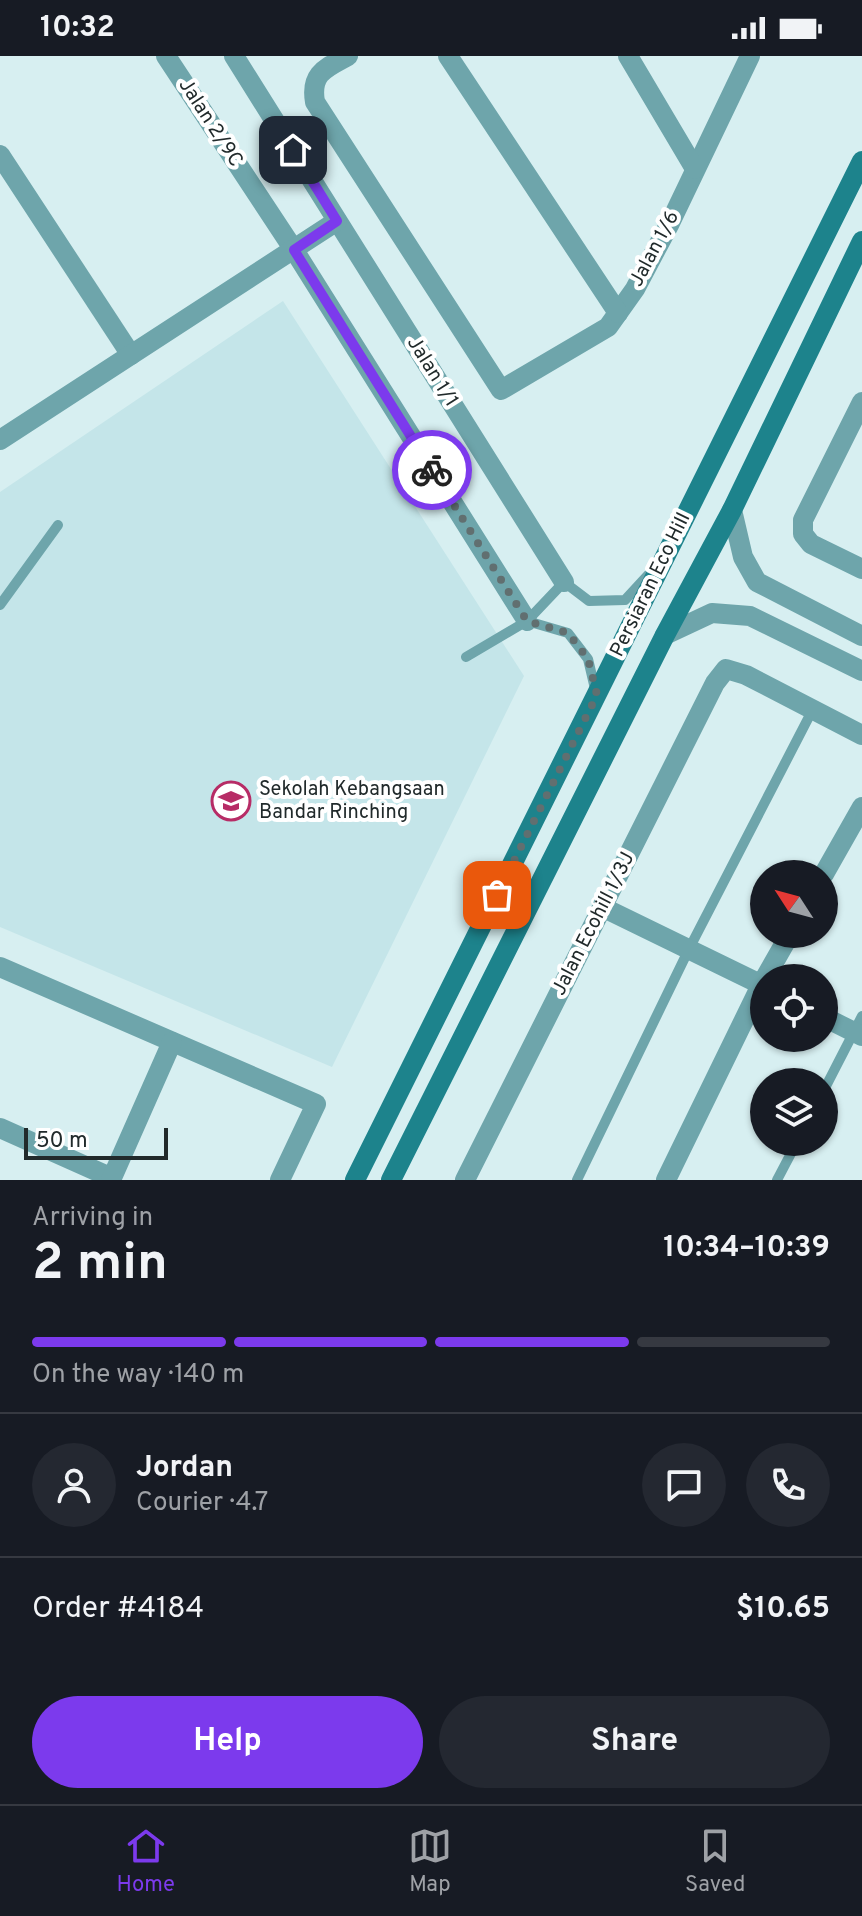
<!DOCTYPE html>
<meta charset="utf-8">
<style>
:root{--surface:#171b24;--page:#242831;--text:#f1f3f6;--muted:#9ea1a6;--line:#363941;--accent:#7c3aed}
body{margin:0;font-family:Overpass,sans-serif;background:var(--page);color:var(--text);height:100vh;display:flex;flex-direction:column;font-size:30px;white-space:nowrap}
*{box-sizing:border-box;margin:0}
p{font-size:26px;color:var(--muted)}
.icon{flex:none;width:44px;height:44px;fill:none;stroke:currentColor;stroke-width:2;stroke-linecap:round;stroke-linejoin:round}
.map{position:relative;height:1124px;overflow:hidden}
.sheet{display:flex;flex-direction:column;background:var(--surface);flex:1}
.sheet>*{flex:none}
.needle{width:52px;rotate:306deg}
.buttons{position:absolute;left:750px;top:804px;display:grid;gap:16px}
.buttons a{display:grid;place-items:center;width:88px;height:88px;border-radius:50%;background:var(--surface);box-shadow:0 2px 6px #0004;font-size:40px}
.scale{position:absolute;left:24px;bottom:20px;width:144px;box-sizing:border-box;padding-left:8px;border:4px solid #212a2b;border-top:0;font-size:22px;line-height:28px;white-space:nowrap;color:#212a2b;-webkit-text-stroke:6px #fff;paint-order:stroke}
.pin{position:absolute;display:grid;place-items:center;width:68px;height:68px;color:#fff;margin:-34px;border-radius:16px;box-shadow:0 4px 12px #0006}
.courier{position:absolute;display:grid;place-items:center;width:80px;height:80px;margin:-40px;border:6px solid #7c3aed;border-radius:50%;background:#fff;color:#222;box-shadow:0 2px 10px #0007}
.overview em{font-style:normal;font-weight:700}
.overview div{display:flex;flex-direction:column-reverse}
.overview{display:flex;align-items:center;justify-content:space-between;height:136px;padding:0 32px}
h1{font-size:52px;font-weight:700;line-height:60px}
.bar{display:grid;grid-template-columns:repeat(4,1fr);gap:12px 8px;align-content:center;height:96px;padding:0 32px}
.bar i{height:10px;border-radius:6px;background:var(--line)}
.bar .current{background:var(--accent)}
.bar p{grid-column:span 4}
.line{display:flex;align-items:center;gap:20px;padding:0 32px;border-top:2px solid var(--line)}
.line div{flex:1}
.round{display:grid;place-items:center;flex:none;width:84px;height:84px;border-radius:42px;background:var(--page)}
.button{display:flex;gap:16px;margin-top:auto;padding:16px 32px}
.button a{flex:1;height:92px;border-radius:48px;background:var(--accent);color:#fff;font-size:32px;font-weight:700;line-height:92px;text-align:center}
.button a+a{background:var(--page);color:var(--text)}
.status{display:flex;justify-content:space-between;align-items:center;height:56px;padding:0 40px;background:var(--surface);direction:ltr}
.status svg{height:22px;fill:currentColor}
.dock{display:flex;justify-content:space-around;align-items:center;height:112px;border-top:2px solid var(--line);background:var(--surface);font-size:22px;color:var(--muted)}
.dock a{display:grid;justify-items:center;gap:4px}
.dock .current{color:var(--accent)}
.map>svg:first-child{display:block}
.built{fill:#c4e5e9}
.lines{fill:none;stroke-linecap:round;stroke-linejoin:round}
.lane{stroke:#6ea5ab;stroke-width:10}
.street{stroke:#6ea5ab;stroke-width:20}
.secondary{stroke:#1d838c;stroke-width:20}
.done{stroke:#616f70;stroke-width:8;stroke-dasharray:0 14.4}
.route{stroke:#7c3aed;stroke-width:10}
.labels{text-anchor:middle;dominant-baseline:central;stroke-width:8;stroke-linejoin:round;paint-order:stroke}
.street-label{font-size:20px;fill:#212a2b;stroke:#fff}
.poi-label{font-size:20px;fill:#212a2b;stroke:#fff;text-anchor:start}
</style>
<div class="status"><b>10:32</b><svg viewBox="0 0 49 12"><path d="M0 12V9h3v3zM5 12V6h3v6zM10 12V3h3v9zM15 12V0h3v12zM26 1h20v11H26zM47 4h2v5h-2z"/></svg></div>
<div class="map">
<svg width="862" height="1124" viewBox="0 0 862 1124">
<rect width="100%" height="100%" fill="#d7eff1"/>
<polygon class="built" points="283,245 524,620 332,1011 0,871 0,436"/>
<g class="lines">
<g class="lane">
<polyline points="0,549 58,469"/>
<polyline points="527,565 568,577 588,603 596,637"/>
<polyline points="466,601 527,565 564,526 589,545 625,544 649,518"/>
<polyline points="824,1034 862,960"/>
<polyline points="577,1124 689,893 813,653"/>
<polyline points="777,1124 797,1086"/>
</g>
<g class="street">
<polyline points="166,0 294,194 527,565"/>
<polyline points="234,0 564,526"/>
<path d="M348,0C326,12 310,17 315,46L501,334L608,271L635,233L670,167L750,0"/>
<polyline points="448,0 618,257"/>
<polyline points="628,0 695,113"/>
<polyline points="0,99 131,299"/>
<polyline points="862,346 803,464 803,478 811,488 862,513"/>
<polyline points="0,384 337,165"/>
<polyline points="732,454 743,501 757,526 862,580"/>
<polyline points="665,579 712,557 750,560 862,615"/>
<polyline points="824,818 862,751"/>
<polyline points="602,851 764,930"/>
<polyline points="0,911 316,1048 280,1124"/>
<polyline points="765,922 790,878"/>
<polyline points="824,961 862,980"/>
<polyline points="0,1072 112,1122"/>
<polyline points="111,1124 172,986"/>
<polyline points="465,1124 715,627 726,613 746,619 862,679"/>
<polyline points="666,1124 764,923"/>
</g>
<g class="secondary">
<polyline points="355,1124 862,105"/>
<polyline points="391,1124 665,579 732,454 862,185"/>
</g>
</g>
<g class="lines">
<polyline class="done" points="432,414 527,565 568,577 588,603 597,639 497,839"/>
<polyline class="route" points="293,94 337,165 294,194 432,414"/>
</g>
<defs>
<symbol id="school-ring" viewBox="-11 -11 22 22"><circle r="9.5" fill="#fff" stroke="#b72c66" stroke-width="1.5"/><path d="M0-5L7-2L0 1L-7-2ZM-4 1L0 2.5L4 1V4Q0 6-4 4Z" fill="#b72c66"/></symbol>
</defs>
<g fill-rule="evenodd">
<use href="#school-ring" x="209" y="723" width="44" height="44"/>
</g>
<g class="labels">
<g class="street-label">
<text transform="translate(210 67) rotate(57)">Jalan 2/9C</text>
<text transform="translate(655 193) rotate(-62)">Jalan 1/6</text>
<text transform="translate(432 316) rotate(58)">Jalan 1/1</text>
<text transform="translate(651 529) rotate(-64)">Persiaran Eco Hill</text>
<text transform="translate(594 868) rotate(-63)">Jalan Ecohill 1/3J</text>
</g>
<g class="poi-label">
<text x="259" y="734">Sekolah Kebangsaan<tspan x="259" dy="23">Bandar Rinching</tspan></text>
</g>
</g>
</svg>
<div class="buttons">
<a><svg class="needle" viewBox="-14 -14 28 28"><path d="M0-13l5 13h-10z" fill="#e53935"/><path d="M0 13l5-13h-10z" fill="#9ea1a6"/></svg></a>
<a><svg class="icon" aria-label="locate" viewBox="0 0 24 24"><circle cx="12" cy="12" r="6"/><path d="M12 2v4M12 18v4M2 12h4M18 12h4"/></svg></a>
<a><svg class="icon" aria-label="layers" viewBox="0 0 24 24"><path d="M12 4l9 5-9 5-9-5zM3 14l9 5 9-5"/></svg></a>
</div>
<div class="scale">50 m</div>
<div class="pin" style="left:497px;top:839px;background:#ea580c"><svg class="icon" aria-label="bag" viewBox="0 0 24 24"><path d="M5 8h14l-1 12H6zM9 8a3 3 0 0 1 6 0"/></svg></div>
<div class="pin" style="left:293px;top:94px;background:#1f2937"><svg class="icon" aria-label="home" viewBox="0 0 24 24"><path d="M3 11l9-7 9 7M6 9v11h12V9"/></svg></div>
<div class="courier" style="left:432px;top:414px"><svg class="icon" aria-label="bike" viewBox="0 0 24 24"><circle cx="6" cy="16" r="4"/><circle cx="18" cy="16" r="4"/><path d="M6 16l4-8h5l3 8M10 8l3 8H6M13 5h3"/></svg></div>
</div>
<section class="sheet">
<div class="overview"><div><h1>2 min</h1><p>Arriving in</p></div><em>10:34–10:39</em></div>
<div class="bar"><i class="current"></i><i class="current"></i><i class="current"></i><i></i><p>On the way · 140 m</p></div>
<div class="line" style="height:144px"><a class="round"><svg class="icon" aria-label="person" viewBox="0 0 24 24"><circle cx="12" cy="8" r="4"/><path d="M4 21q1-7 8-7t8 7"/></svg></a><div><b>Jordan</b><p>Courier · 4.7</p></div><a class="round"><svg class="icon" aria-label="chat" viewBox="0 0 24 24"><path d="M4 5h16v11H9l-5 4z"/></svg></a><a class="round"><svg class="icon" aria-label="phone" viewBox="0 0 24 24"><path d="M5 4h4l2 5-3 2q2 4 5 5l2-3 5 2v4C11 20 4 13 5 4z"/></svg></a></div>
<div class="line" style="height:104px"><div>Order #4184</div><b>$10.65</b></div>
<div class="button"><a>Help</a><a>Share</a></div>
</section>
<nav class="dock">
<a class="current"><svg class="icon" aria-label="home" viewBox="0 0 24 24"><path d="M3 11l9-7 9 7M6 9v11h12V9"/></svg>Home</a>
<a><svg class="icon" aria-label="map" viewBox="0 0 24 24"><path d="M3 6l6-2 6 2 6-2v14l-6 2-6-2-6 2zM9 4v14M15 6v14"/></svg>Map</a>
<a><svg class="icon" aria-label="saved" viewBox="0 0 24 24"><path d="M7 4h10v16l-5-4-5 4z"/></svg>Saved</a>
</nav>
